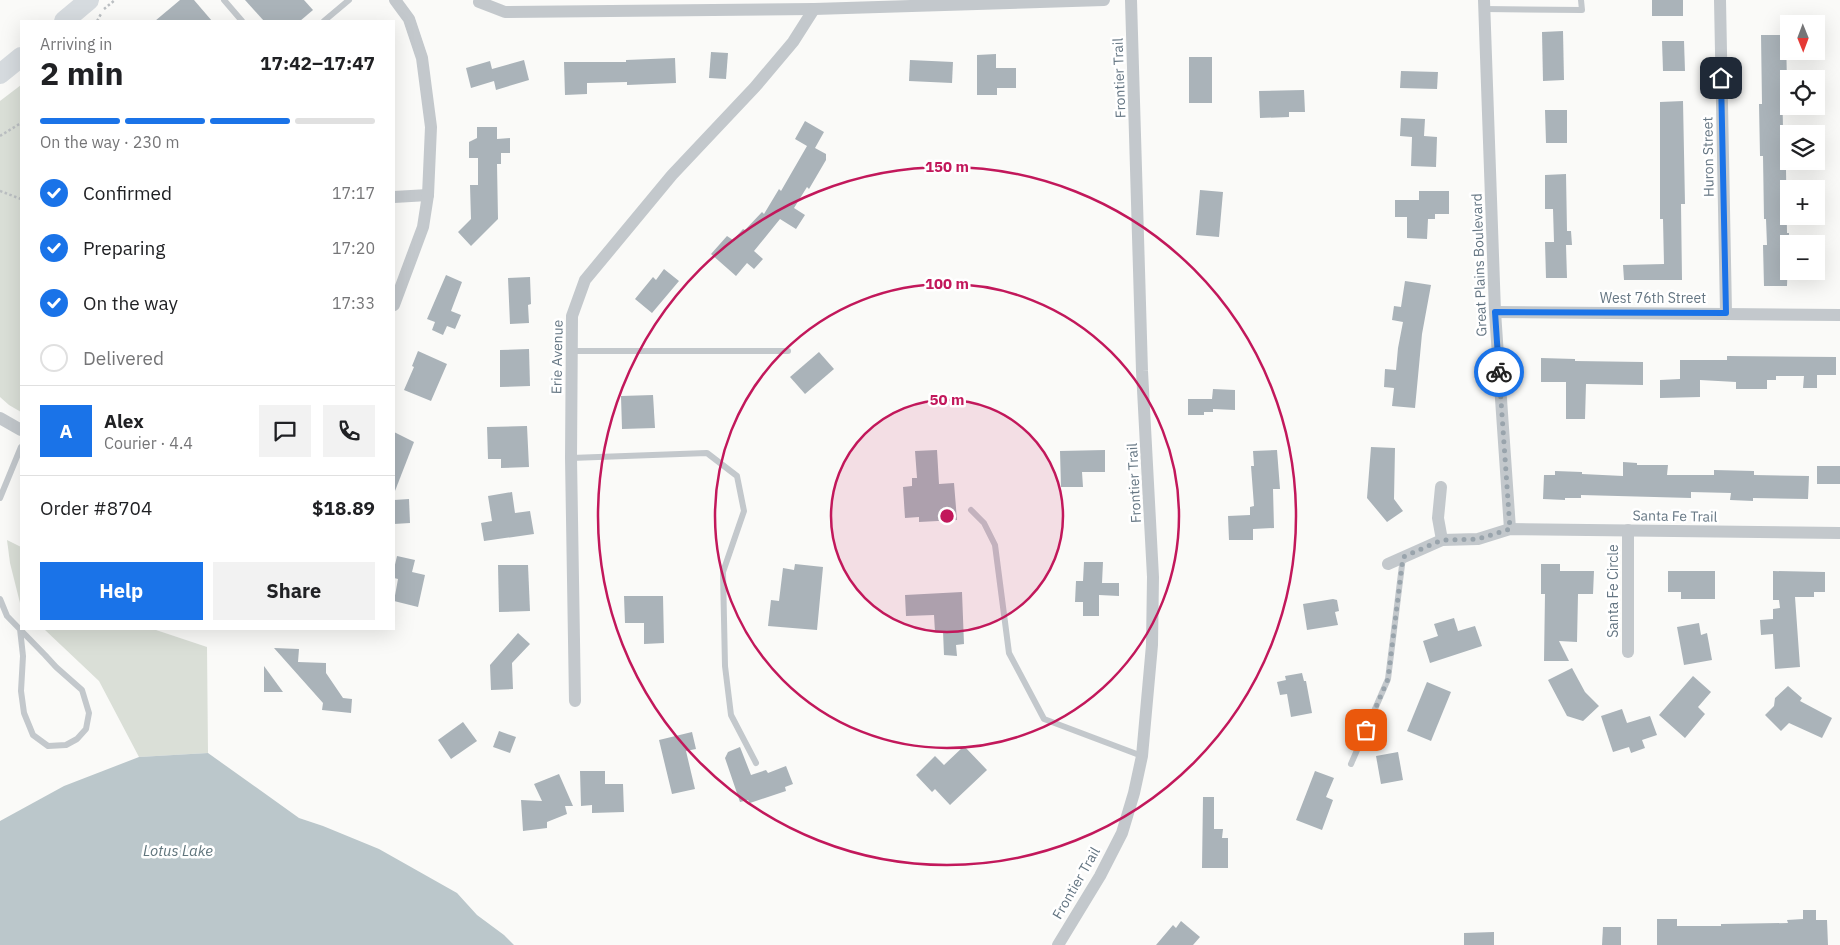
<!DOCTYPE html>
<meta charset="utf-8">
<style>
:root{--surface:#fff;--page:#f2f2f2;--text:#202124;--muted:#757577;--line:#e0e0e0;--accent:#1a73e8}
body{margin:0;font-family:"IBM Plex Sans",sans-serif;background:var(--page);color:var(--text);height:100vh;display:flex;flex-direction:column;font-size:19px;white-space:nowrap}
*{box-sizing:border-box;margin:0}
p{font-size:16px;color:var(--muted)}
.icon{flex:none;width:28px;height:28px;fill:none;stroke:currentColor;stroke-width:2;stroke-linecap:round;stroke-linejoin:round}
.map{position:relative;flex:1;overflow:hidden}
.panel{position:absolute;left:20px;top:20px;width:375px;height:610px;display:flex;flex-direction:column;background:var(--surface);border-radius:0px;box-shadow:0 5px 20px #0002}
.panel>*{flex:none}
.needle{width:32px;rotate:179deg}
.buttons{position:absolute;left:1780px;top:15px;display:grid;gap:10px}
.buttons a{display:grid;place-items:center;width:45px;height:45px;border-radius:0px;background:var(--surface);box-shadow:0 5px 20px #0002;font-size:25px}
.pin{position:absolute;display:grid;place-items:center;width:42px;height:42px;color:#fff;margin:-21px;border-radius:10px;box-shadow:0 2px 8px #0006}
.courier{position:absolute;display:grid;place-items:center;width:50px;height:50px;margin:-25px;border:4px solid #1a73e8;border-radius:50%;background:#fff;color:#222;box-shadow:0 1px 6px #0007}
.summary em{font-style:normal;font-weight:800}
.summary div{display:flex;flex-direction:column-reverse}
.summary{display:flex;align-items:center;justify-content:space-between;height:85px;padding:0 20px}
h1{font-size:32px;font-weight:800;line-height:38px}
.bar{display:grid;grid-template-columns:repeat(4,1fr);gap:8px 5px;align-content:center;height:60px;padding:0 20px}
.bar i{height:6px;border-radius:4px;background:var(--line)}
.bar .current{background:var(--accent)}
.bar p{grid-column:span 4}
.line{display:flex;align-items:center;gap:12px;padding:0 20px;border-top:1px solid var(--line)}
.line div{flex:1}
.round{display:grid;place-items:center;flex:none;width:52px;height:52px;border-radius:0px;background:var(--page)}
ol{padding:0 20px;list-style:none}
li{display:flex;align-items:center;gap:15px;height:55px}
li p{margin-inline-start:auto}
li .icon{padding:5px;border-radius:50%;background:var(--accent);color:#fff;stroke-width:4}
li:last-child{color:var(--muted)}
li i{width:28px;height:28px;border:2px solid var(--line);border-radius:50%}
.action{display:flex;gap:10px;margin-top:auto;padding:10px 20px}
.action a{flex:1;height:58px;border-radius:0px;background:var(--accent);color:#fff;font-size:20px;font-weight:800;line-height:58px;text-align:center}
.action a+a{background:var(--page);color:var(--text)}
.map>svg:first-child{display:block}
.green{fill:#dadfd7}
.water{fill:#bbc7cb}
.building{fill:#aab3b9}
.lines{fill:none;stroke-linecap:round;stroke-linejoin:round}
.path{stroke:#bbbfc2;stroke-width:2.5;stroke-dasharray:2.5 2.5;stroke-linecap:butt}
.lane{stroke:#c3c8cc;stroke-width:6}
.street{stroke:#c3c8cc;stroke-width:12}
.primary{stroke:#d6dbdf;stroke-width:20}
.done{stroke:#99a4ac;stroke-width:5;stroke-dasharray:0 9}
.route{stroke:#1a73e8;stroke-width:6}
.ring{fill:none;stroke:#c2185b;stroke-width:2.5}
.labels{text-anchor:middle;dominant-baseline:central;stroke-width:5;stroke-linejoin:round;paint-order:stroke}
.street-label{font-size:14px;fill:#657683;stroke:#fff}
.water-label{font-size:15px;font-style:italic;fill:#60757c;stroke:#fff}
.centre{fill:#c2185b;stroke:#fff;stroke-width:2.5}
.ring-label{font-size:15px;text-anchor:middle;font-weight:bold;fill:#c2185b;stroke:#fff;stroke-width:5;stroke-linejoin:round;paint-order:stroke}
</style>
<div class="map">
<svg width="1840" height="945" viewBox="0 0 1840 945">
<rect width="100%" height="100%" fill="#fafaf8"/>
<g class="green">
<polygon points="21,85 21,412 9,405 0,397 0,101"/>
<polygon points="7,540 21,547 21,607 10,563"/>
<polygon points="44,629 153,629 207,647 208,753 139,757 99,681"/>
</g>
<polygon class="water" points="208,753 299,818 323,826 379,849 457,893 477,915 504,935 514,945 0,945 0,821 64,786 139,757"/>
<g class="building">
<polygon points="180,0 194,0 212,21 155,21"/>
<polygon points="245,0 304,0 313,10 300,21 264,21"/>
<rect x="1652" y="0" width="31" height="16"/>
<polygon points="1563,31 1564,80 1543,81 1542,32"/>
<polygon points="1761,35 1786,35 1787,85 1782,85 1784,170 1786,170 1787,233 1789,233 1787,286 1764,286 1763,245 1767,245 1766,219 1764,219 1763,156 1760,156 1759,104 1762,104"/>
<polygon points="1662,41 1684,41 1685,71 1663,71"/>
<polygon points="711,52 728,53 726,79 709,78"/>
<polygon points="996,54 996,68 1016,68 1016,88 997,88 997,95 977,95 977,55"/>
<rect x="1189" y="57" width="23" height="46"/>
<polygon points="675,58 676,83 627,85 627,82 587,83 587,94 565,95 564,62 626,62 626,60"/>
<polygon points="524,60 529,80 496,90 494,81 471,88 466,68 490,61 492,69"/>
<polygon points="910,60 953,62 952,83 909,81"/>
<polygon points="1401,71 1438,72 1437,89 1400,88"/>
<polygon points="1304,90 1305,112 1289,112 1289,117 1260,118 1259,91"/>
<polygon points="1683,101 1685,204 1681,204 1682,280 1624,280 1623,265 1664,264 1663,219 1660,219 1660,102"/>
<polygon points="1545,110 1567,110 1567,143 1546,143"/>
<polygon points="1401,118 1425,119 1424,136 1437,137 1436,167 1411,166 1412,137 1400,136"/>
<polygon points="805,121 824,132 815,148 826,154 826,160 809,189 807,187 794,208 805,215 796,229 780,219 754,251 763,259 754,269 747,263 736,276 711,254 727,236 733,240 743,229 745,230 762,212 764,214 779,189 781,191 807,146 795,139"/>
<polygon points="477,127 497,127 497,139 510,138 510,153 501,153 501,164 497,164 498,219 471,246 458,232 471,219 470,185 478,185 478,158 469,158 469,142 477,138"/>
<polygon points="1566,174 1567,231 1571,231 1572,245 1566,245 1567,278 1546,278 1545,242 1554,242 1553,209 1545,209 1545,175"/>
<polygon points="1200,190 1223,192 1219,237 1196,235"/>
<polygon points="1419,191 1449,191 1449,214 1435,214 1435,219 1428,219 1427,239 1407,238 1407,217 1395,217 1395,200 1419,200"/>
<polygon points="664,269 679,281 652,313 635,299 653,277 656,280"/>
<polygon points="446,275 462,282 451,311 461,315 455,329 447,326 443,335 432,330 435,322 427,319"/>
<polygon points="530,277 531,304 528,305 529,323 510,324 508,278"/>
<polygon points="1405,281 1431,285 1422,334 1415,408 1392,406 1394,388 1384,387 1385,369 1396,370 1398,348 1403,322 1392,320 1394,306 1401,307"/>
<polygon points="529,349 530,386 500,387 500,350"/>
<polygon points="418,351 447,364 431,401 404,390 414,367 412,366"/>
<polygon points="819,352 834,369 805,394 790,377"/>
<polygon points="1727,356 1836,357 1836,375 1817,375 1817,388 1803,388 1804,376 1776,376 1776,380 1767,380 1767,389 1736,389 1736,382 1700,380 1700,397 1660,398 1660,380 1680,379 1680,360 1727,360"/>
<polygon points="1541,358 1575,359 1575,361 1643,362 1643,385 1586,384 1585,419 1566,419 1566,382 1541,382"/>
<polygon points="1213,389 1235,390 1235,410 1213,409 1213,412 1204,412 1204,415 1188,415 1188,399 1212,399"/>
<polygon points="653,395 655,428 622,429 621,396"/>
<polygon points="527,426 529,467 501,468 501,459 488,459 487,427"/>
<polygon points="394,432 414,442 395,491 394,491"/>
<polygon points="1371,447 1395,448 1394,499 1403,511 1387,522 1367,498"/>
<polygon points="937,450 939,484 954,483 957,520 919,522 919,517 905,518 903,487 912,486 912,478 917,478 915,451"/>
<polygon points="1105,450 1105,472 1082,472 1083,487 1061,487 1060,451"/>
<polygon points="1277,450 1280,489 1273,489 1274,528 1253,529 1253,540 1229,540 1228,516 1250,515 1250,507 1254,506 1251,466 1254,466 1253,451"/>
<polygon points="1623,462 1637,463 1637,465 1668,465 1667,475 1714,475 1714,470 1754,471 1754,475 1809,476 1808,499 1753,498 1753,501 1730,500 1731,493 1691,492 1691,498 1581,495 1581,498 1565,498 1565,500 1543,499 1544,475 1555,475 1555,471 1582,472 1582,474 1623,476"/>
<rect x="1817" y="466" width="23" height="18"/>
<polygon points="512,492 515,513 530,511 534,534 484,541 481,523 492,521 488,496"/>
<polygon points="409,499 410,523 394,524 394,500"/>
<polygon points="397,556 415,560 412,572 425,575 418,607 394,601 398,579 394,578 394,569"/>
<polygon points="1084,562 1103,562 1102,583 1119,583 1119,596 1099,595 1099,616 1083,616 1083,602 1075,602 1076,581 1083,581"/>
<polygon points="795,564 823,567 817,630 768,626 771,600 779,601 783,568 794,570"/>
<polygon points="1541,564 1560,564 1560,571 1594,571 1593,594 1578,594 1577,642 1559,641 1569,661 1544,661 1545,594 1541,594"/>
<polygon points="498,565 528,565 530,611 499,612"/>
<polygon points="1668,571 1715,571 1715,599 1681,599 1681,592 1668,592"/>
<polygon points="1773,571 1825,572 1825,592 1814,592 1814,597 1795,597 1800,667 1775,669 1773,634 1761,635 1760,620 1773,619 1773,609 1780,608 1779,600 1773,600"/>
<polygon points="962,592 964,644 956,645 957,656 944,655 943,631 935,632 934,615 906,616 905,595"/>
<polygon points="624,596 663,596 664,643 644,644 644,623 625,623"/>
<polygon points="1333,599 1337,600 1339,611 1335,612 1338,625 1307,630 1303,604"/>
<polygon points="1454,618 1458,631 1475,626 1482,646 1430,663 1423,641 1438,636 1434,624"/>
<polygon points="1699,623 1701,635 1707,633 1712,660 1684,665 1677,627"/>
<polygon points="518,633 530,644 512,663 513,689 491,690 490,665"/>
<polygon points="274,648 299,649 298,662 326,663 326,673 343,698 352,699 351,713 322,710 323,703"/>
<polygon points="264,666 283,692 264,692"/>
<polygon points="1572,668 1585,692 1599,706 1583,721 1567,716 1548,680"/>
<polygon points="1302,673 1304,681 1306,681 1312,713 1291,717 1287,694 1280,695 1277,682 1286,680 1285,676"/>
<polygon points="1693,676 1711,692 1698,707 1705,714 1685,738 1659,715"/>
<polygon points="1427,682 1451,692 1431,741 1407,731"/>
<polygon points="1788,686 1802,698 1800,701 1832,718 1822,738 1789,723 1781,731 1765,715 1774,706 1775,698"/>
<polygon points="1622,709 1627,723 1650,716 1657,735 1642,740 1645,748 1631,753 1629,747 1613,752 1601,716"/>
<polygon points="463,722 477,741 451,759 438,740"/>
<polygon points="499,731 516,737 510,753 493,747"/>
<polygon points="692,732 696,749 686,751 695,789 672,794 659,740"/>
<polygon points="964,746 987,770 950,805 935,789 932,792 916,775 935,756 944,765"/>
<polygon points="740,747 751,775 766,770 768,773 786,766 793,784 785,787 786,791 750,803 748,800 740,802 725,758 728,752"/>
<polygon points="1398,752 1403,780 1381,784 1376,756"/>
<polygon points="580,771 605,771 605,784 623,784 624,812 592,813 592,805 581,806"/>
<polygon points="1315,771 1334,778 1326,797 1333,800 1322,830 1296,820"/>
<polygon points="559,774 573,806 565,806 567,814 547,822 547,828 523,831 521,800 542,801 534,784"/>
<polygon points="1203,797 1214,797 1214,829 1223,829 1222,838 1228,838 1228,868 1202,868"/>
<polygon points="1803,910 1816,910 1816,920 1827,920 1828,945 1657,945 1657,919 1677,919 1677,926 1721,926 1721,924 1788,923 1787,920 1803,919"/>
<polygon points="1181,921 1200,937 1193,945 1156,945 1173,925 1176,928"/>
<polygon points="1603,927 1621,927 1621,945 1602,945"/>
<polygon points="1494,932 1494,945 1464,945 1464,933"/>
</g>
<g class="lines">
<g class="path">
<polyline points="104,9 115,0"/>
<polyline points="97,21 101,14"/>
<polyline points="0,136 21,123"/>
<polyline points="0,191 21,199"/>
</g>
<g class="lane">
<polyline points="224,0 242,21"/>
<polyline points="1485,9 1582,10 1581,0"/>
<polyline points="324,21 349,0"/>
<polyline points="572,351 788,351"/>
<polyline points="571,458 707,453 737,476 744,511 723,572 725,666 731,715 756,763"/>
<polyline points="0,498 21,447"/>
<polyline points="971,510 984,523 995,545 1009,653 1044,719 1142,756"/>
<polyline points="0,599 7,616 45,655 56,667 82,690 89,713 86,729 77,739 66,745 48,746 33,735 24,713 21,691 23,656 20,629"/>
<polyline points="1351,764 1388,679 1403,557"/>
</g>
<g class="street">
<polyline points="1484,0 1495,312 1510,529"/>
<polyline points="1720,0 1726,313"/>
<polyline points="479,2 505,12 814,9 1104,0"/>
<polyline points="394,197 428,195"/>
<polyline points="394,305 423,227 428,195 431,127 422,58 409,19 395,0"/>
<polyline points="1495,312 1840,315"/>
<polyline points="0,418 21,430"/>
<polyline points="1441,487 1438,518 1442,540"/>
<polyline points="1388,564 1442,540 1478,539 1510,529 1840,533"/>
<polyline points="1628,652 1628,530"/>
<polyline points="575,701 571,458 572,316 585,280 672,175 755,87 793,42 814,9"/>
<polyline points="1058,945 1100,876 1122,833 1134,793 1142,756 1152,645 1153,577 1142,371 1131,0"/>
</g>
<g class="primary">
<polyline points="64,21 89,0"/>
<polyline points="0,74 21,57"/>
</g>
</g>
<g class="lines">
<polyline class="done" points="1366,730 1388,679 1403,557 1442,540 1478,539 1510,529 1499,372"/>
<polyline class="route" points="1499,372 1495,312 1726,313 1721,78"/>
</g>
<circle cx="947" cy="516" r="116" fill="#c2185b" fill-opacity=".12"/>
<g class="ring">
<circle cx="947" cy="516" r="116"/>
<circle cx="947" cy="516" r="232"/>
<circle cx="947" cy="516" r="349"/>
</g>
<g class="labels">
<g class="street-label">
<text transform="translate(1119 78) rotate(-92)">Frontier Trail</text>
<text transform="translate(1708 157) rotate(-91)">Huron Street</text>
<text transform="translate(1479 265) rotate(-92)">Great Plains Boulevard</text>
<text x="1653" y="298">West 76th Street</text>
<text transform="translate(557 357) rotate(-89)">Erie Avenue</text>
<text transform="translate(1134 483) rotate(-93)">Frontier Trail</text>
<text transform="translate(1675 516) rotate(1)">Santa Fe Trail</text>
<text transform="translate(1613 591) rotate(-90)">Santa Fe Circle</text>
<text transform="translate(1076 883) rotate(-60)">Frontier Trail</text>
</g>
<g class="water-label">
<text x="178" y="850">Lotus Lake</text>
</g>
</g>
<circle cx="947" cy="516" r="8" class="centre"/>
<g class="ring-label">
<text x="947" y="172">150 m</text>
<text x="947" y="289">100 m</text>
<text x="947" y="405">50 m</text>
</g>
</svg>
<div class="buttons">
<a><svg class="needle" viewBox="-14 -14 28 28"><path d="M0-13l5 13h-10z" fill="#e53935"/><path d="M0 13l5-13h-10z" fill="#757577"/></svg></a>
<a><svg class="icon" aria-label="locate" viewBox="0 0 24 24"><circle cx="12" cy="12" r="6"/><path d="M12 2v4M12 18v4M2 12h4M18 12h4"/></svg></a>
<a><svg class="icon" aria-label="layers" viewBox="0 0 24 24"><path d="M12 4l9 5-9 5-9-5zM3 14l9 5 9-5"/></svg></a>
<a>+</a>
<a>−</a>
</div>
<div class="pin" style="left:1366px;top:730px;background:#ea580c"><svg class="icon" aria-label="bag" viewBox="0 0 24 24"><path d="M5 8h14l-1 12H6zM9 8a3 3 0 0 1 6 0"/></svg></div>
<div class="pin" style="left:1721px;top:78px;background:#1f2937"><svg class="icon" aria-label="home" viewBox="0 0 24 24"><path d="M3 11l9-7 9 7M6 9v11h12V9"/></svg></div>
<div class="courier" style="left:1499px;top:372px"><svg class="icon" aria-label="bike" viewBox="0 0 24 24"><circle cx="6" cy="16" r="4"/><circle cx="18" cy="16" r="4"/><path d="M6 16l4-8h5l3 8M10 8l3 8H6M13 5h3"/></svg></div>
<section class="panel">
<div class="summary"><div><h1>2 min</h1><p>Arriving in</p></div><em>17:42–17:47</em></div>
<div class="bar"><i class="current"></i><i class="current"></i><i class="current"></i><i></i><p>On the way · 230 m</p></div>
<ol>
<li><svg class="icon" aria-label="check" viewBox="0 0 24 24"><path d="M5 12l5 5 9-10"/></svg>Confirmed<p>17:17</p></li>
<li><svg class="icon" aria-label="check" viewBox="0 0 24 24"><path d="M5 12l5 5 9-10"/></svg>Preparing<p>17:20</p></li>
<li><svg class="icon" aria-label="check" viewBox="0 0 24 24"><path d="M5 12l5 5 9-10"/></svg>On the way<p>17:33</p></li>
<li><i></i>Delivered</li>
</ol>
<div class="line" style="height:90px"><b class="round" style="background:var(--accent);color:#fff">A</b><div><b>Alex</b><p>Courier · 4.4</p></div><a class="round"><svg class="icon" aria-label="chat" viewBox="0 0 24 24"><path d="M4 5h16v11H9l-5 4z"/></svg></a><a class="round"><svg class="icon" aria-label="phone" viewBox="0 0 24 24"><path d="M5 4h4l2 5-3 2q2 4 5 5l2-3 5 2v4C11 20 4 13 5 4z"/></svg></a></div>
<div class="line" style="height:65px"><div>Order #8704</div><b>$18.89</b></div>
<div class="action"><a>Help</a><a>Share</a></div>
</section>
</div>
